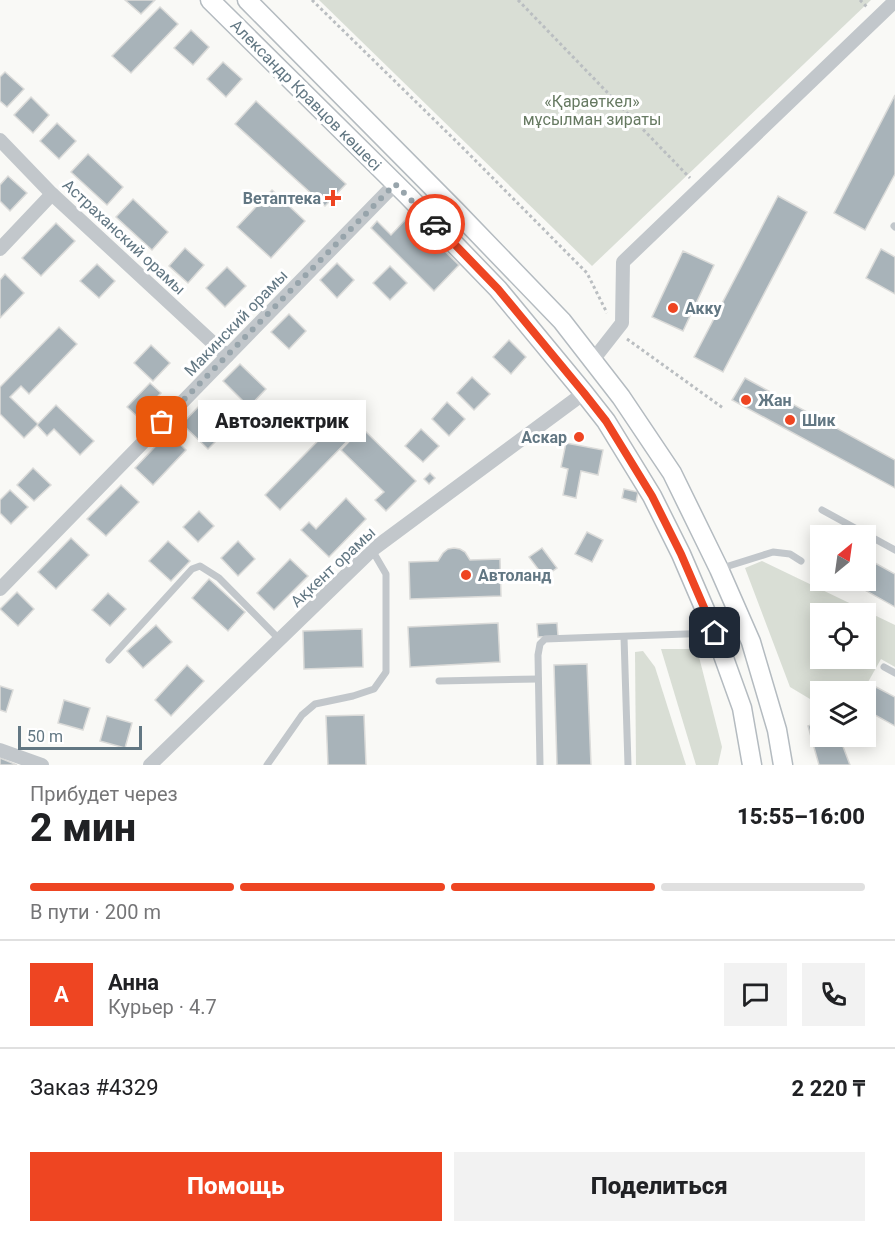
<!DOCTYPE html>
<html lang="ru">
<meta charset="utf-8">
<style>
:root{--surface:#fff;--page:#f2f2f2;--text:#202124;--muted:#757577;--line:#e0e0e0;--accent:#ee4522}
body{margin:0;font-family:Roboto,sans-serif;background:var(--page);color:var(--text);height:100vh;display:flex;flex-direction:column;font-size:22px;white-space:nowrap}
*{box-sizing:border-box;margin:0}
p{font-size:20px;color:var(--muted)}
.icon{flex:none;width:33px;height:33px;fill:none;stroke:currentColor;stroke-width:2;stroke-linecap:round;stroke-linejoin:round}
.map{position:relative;height:765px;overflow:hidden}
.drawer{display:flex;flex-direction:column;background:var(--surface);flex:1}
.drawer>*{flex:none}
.needle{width:39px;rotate:29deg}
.buttons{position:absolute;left:810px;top:525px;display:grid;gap:12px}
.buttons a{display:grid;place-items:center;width:66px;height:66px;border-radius:0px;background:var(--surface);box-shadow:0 3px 15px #0003;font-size:30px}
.scale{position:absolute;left:18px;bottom:15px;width:124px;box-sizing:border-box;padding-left:6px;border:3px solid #627783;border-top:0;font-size:16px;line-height:21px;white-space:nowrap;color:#627783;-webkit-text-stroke:4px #fff;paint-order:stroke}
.pin{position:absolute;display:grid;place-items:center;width:51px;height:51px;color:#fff;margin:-26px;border-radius:12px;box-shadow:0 3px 9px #0006}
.courier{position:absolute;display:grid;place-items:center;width:60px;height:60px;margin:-30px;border:4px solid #ee4522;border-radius:50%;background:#fff;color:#222;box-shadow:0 2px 8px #0007}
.bubble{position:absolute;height:42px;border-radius:0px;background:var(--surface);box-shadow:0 3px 15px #0003;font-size:20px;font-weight:800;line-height:42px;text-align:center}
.overview em{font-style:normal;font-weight:800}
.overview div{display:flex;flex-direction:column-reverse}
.overview{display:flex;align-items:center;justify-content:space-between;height:102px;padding:0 30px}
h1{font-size:39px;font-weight:800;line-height:45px}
.bar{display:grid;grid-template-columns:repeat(4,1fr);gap:9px 6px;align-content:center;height:72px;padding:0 30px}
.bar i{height:8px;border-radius:4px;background:var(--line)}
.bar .current{background:var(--accent)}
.bar p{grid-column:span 4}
.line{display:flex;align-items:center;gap:15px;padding:0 30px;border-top:2px solid var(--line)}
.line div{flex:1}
.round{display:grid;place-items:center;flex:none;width:63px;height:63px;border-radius:0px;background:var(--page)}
.primary-button{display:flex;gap:12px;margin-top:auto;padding:12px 30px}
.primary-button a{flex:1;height:69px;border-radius:0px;background:var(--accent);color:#fff;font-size:24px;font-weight:800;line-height:69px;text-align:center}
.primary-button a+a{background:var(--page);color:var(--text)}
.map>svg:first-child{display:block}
.green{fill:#d9ded5;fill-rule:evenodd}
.building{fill:#a8b3b9;stroke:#dbdbd9;stroke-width:1.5}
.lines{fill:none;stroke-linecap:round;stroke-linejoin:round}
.secondary-casing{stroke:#b4bbc0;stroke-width:21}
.path{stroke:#babec1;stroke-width:3;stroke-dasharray:3 3;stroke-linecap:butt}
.lane{stroke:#c2c7cb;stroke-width:7}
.street{stroke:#c2c7cb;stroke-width:14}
.secondary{stroke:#fff;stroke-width:18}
.done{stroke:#97a4ab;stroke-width:6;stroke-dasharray:0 10.8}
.route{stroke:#ee4522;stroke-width:8}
.poi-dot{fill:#ee4522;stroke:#fff;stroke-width:2}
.labels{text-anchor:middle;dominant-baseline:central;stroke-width:6;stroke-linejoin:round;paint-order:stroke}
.street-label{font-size:16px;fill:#627783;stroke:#fff}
.park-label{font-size:16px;fill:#677a62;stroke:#fff}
.poi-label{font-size:16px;font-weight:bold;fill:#627783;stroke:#fff;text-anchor:start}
</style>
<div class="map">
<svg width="895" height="765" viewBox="0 0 895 765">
<rect width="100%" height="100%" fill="#f9f9f6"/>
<g class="green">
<polygon points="319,0 871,0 592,266"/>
<path d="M762,561L895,625V667L881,659L863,691L820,692V705L790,687L745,568ZM820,614H866V658H820Z"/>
<polygon points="661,649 697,649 722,747 718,765 696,765"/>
<polygon points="643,651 655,667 686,765 636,765 635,652"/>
</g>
<g class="building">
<polygon points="125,0 155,0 141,14"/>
<polygon points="160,7 178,24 131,73 112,56"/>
<polygon points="191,30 209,47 193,65 174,48"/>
<polygon points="223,62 242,79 226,97 207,79"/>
<polygon points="5,72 24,89 7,107 0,101 0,77"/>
<polygon points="895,95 895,174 865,230 834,213"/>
<polygon points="31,97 49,115 33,133 14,115"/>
<polygon points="256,101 346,184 325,206 235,124"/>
<polygon points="57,123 76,141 59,159 40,141"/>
<polygon points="88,154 123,187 107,205 71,172"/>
<polygon points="8,176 27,193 10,211 0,201 0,185"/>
<polygon points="272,190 305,221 271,258 237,227"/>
<polygon points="778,196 807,212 723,372 694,357"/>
<polygon points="133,199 168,232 152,250 116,217"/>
<polygon points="409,216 459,265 434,291 371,228 377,221 391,235"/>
<polygon points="56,223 75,241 41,276 22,258"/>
<polygon points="185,248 204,265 188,283 169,266"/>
<polygon points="881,249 895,257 895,294 866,278"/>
<polygon points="683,251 714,265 683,331 652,317"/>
<polygon points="337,263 354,280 337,298 320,280"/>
<polygon points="97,264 115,281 99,298 80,281"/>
<polygon points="390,266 407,283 390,300 373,283"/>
<polygon points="227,267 246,286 225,307 206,288"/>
<polygon points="5,274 24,293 0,318 0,280"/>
<polygon points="289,314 306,331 289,349 271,332"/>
<polygon points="59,327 77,344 29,394 21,386 10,397 38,424 56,405 94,441 80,455 54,429 47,436 37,425 24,438 0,414 0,387"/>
<polygon points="509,340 526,357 511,374 493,357"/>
<polygon points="151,345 170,363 153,381 134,363"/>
<polygon points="240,364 266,389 249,407 223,381"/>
<polygon points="472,377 490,394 474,410 457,393"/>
<polygon points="745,378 895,460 895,488 732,400"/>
<polygon points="150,383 161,393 138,417 127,407"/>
<polygon points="447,402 465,419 449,436 432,419"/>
<polygon points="199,406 225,432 208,449 182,424"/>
<polygon points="347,411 362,426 280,510 265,495"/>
<polygon points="362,428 416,481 386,511 375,500 384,492 341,450"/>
<polygon points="421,429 439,446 423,462 405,446"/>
<polygon points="168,433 186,450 153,485 135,468"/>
<polygon points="566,443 603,450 598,475 581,471 576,498 563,495 568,469 561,467"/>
<polygon points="33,468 51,485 34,501 17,485"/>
<polygon points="430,473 435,478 429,484 424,479"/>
<polygon points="121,485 139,502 106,536 87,519"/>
<polygon points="624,489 638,492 636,502 622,498"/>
<polygon points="10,490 28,507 11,524 0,513 0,500"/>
<polygon points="346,498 366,519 329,557 301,530 309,522 316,529"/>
<polygon points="199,511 214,526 198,542 183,527"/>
<polygon points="587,532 603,540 592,562 575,554"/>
<polygon points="71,538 89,555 56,589 38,572"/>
<polygon points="168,541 190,561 171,581 149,561"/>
<polygon points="238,541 255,559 238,576 221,558"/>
<polygon points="454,548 460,549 465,552 470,560 500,559 501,596 410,599 409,562 438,561 443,553 448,549"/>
<polygon points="542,548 557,568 544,577 529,557"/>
<polygon points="866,558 895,574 895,607 847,580 866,580"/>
<polygon points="290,559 308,576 274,610 257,593"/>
<polygon points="209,579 245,612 228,631 192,598"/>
<polygon points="17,592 34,609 18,626 0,609"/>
<polygon points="108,593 126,609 110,626 92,610"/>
<polygon points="498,623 500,662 410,667 408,627"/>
<polygon points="557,623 558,636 538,637 537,624"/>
<polygon points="156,625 172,642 143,668 127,651"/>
<polygon points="362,629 363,667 304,669 303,631"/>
<polygon points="587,664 591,765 557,765 554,665"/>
<polygon points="187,665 204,681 171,716 155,700"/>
<polygon points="0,686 13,690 6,712 0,710"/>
<polygon points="876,687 895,697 895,726 866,710 866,707"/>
<polygon points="64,700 90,708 83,730 58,723"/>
<polygon points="364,715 366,765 328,765 326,716"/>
<polygon points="107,716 132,723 125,748 100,741"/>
<polygon points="820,722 820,736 839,736 850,765 819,765 808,726"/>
<polygon points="0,758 17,765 0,765"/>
</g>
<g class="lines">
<defs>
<g id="secondary">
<polyline points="210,0 408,196 498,289 584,393 606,421 652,496 681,554 715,633 742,708 752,765"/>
<polyline points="247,0 455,210 562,321 621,397 672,473 719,569 751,642 777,730 783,765"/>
</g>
</defs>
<use href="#secondary" class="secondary-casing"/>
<g class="path">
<polyline points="312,0 462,147 587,273 607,313"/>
<polyline points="518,0 690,178"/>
<polyline points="860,0 868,8"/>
<polyline points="627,339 723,408"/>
</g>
<g class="lane">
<polyline points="894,226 895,227"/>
<polyline points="822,510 895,550"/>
<polyline points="719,569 773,552 790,554 801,561"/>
<polyline points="624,637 628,765"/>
<polyline points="109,660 192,569 200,566 219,578 280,640"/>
<polyline points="884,667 895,673"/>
<polyline points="439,681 538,679"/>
<polyline points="267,765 302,715 315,704 353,696 374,689 386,672 386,574 372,550"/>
<polyline points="540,765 538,655 540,644 545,639 714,633"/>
</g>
<g class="street">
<polyline points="0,140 52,194 227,356"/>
<polyline points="0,249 52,194"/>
<polyline points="593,360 622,323 623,262 895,1"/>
<polyline points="0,589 395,184"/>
<polyline points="0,750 42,765"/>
<polyline points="150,765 372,550 584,393"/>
</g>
<use href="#secondary" class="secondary"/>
</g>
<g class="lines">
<polyline class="done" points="162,422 395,184 435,224"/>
<polyline class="route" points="435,224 498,289 584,393 606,421 652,496 681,554 715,633"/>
</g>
<g class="poi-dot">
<path d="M330 189h6v6h6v6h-6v6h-6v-6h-6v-6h6z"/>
<circle cx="673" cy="308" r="6"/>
<circle cx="746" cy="400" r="6"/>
<circle cx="790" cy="420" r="6"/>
<circle cx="579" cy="437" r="6"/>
<circle cx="466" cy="575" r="6"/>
</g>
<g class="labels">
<g class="street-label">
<text transform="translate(306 95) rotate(45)">Александр Кравцов көшесі</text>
<text transform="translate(124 237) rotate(43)">Астраханский орамы</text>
<text transform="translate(236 323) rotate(-46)">Макинский орамы</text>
<text transform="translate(333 567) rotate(-43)">Ақкент орамы</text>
</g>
<g class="park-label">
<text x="592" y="101">«Қараөткел»<tspan x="592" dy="18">мұсылман зираты</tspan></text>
</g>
<g class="poi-label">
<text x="321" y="198" text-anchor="end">Ветаптека</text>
<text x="685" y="308">Акку</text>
<text x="758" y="400">Жан</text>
<text x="802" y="420">Шик</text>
<text x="567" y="437" text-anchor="end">Аскар</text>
<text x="478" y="575">Автоланд</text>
</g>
</g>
</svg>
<div class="buttons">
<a><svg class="needle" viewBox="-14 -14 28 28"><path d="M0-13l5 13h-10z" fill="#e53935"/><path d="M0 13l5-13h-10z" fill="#757577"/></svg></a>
<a><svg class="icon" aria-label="locate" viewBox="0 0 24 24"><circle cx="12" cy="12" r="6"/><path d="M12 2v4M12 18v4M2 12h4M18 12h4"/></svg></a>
<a><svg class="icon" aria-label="layers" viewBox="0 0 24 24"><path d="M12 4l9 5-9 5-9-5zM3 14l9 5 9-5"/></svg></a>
</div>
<div class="scale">50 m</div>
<div class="pin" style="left:162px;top:422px;background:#ea580c"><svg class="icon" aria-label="bag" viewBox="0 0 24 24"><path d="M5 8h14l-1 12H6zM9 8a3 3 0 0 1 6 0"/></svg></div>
<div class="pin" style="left:715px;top:633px;background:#1f2937"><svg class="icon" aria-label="home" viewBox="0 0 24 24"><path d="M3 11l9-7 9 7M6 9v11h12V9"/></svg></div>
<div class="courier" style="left:435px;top:224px"><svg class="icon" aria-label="car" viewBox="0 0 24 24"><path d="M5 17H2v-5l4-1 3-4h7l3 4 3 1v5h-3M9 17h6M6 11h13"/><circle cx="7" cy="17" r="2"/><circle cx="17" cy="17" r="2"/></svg></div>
<div class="bubble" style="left:198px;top:400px;width:168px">Автоэлектрик</div>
</div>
<section class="drawer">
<div class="overview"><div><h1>2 мин</h1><p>Прибудет через</p></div><em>15:55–16:00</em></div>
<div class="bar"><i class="current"></i><i class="current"></i><i class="current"></i><i></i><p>В пути · 200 m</p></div>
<div class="line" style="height:108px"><b class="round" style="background:var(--accent);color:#fff">А</b><div><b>Анна</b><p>Курьер · 4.7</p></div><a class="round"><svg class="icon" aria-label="chat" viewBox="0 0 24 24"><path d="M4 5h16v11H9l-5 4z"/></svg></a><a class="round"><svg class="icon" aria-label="phone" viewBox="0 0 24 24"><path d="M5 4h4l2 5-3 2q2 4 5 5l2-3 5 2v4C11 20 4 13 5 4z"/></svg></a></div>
<div class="line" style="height:78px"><div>Заказ #4329</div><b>2 220 ₸</b></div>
<div class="primary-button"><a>Помощь</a><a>Поделиться</a></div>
</section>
